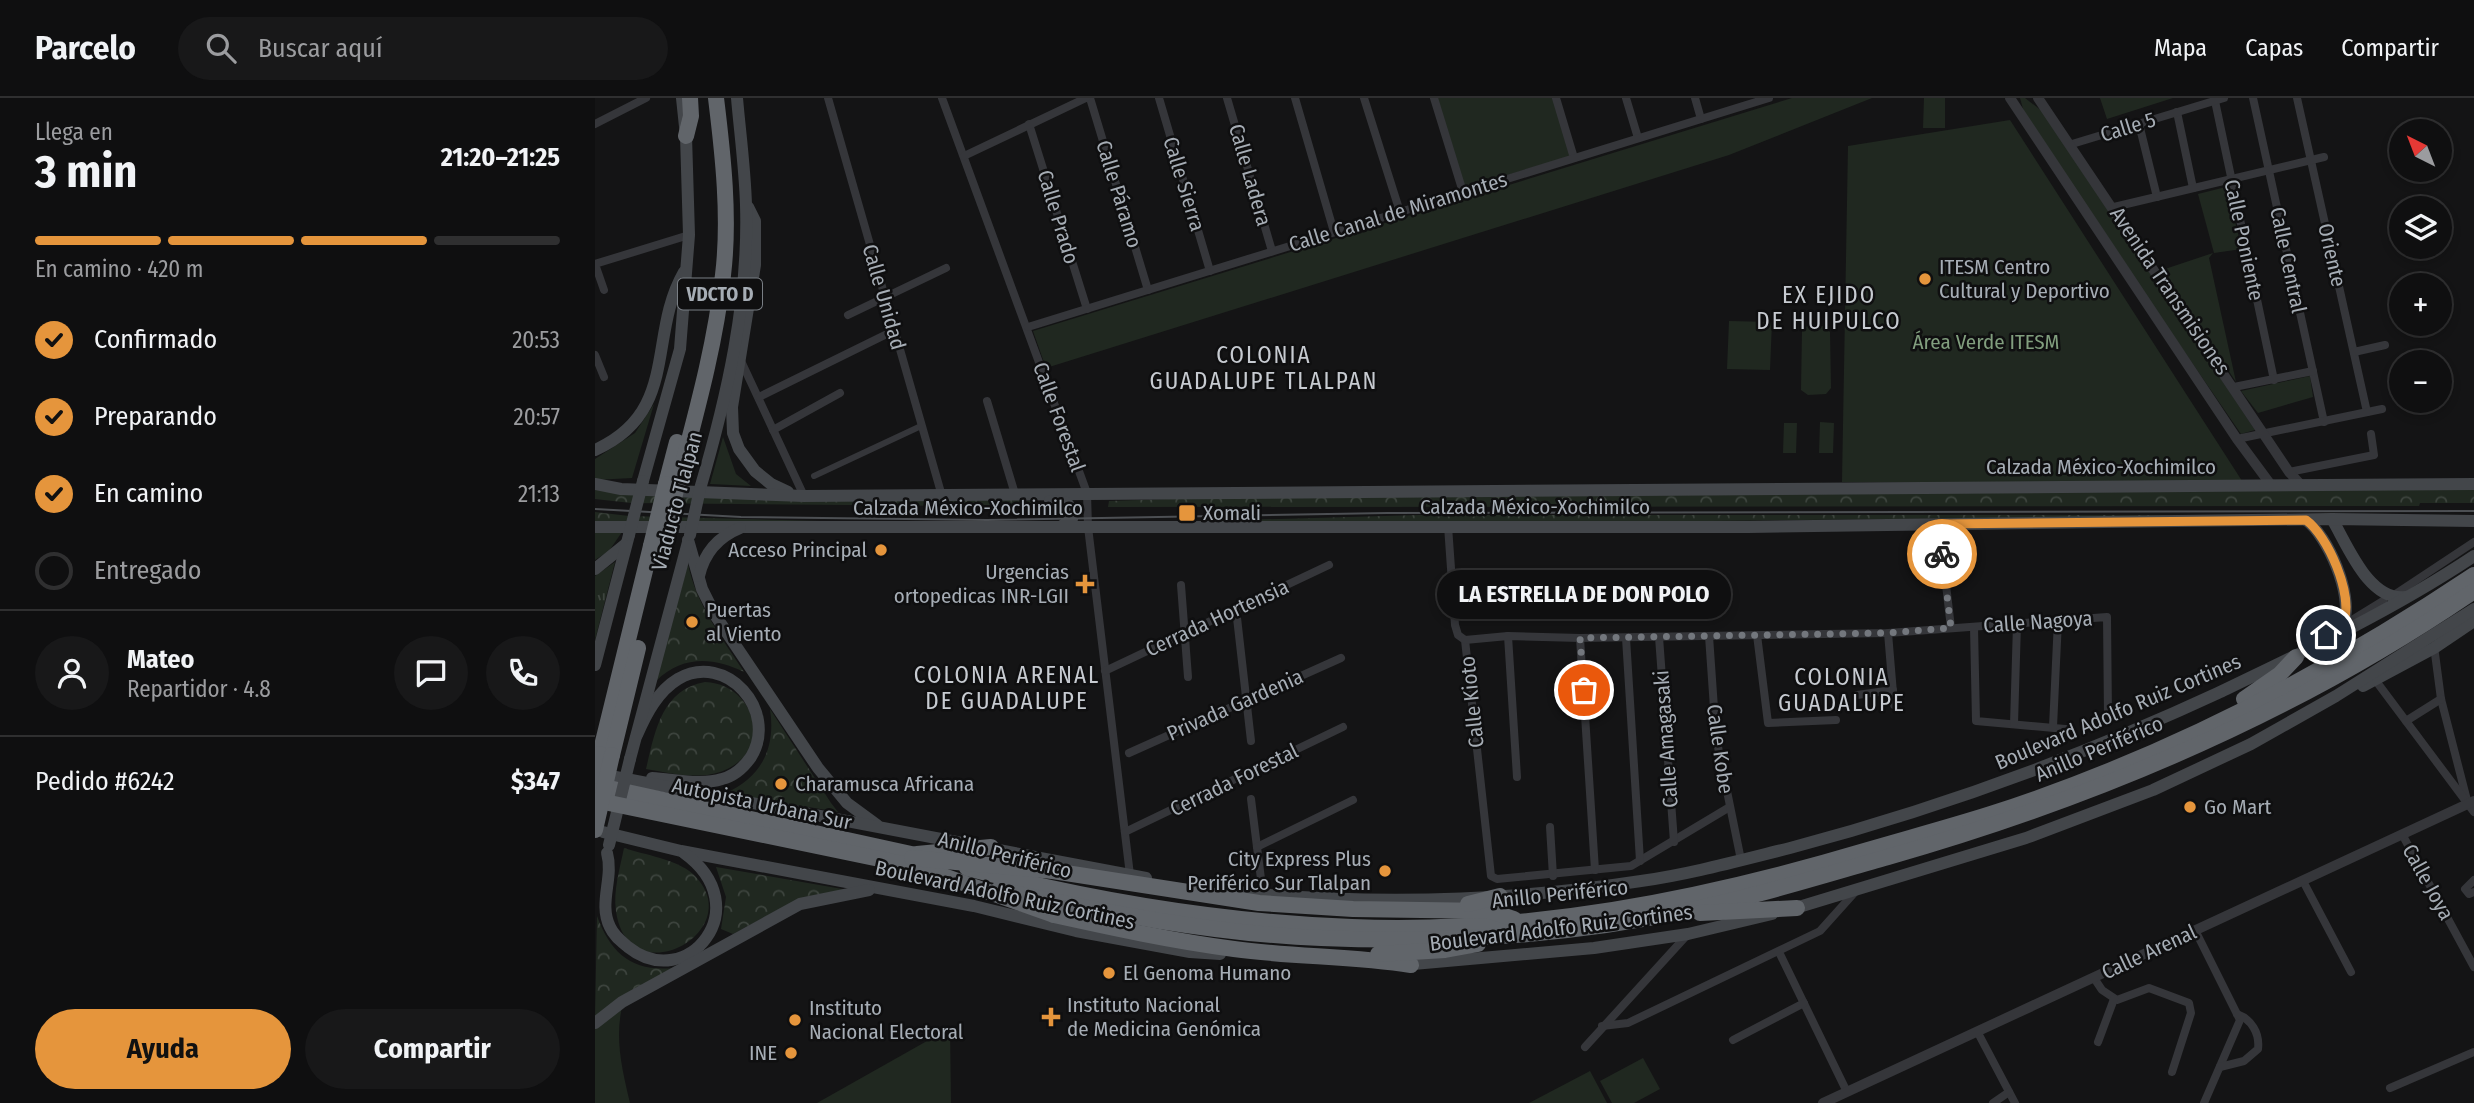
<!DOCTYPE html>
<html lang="es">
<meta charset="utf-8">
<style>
:root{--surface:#0f0f10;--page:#181819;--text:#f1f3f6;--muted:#9b9c9f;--line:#2f2f30;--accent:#e5953c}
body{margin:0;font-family:"Fira Sans Condensed",sans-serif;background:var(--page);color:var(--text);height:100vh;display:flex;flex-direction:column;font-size:26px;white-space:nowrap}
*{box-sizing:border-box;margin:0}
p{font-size:23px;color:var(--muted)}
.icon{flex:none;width:38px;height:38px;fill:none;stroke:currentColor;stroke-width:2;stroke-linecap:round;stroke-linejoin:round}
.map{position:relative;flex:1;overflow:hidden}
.sheet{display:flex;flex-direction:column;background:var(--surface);width:595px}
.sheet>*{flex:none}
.needle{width:46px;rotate:318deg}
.tools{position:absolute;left:1794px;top:21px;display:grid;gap:14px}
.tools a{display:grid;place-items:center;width:63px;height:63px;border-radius:50%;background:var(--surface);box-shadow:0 4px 10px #0003,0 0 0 2px var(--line);font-size:35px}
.pin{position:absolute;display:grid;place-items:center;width:60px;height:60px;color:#fff;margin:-30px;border:4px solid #fff;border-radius:50%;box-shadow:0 2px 7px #0007}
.courier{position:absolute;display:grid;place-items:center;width:70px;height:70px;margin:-35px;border:5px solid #e5953c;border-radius:50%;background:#fff;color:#222;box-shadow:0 2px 9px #0007}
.bubble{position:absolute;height:49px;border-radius:24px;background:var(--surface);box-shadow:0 4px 10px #0003,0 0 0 2px var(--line);font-size:23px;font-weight:700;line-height:49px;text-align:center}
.headline em{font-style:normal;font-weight:700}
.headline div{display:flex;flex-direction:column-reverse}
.headline{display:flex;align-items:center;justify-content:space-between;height:119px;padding:0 35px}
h1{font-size:46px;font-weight:700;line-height:52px}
.bar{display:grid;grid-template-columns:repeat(4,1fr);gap:10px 7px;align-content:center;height:84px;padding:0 35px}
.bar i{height:9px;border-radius:5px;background:var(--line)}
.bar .selected{background:var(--accent)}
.bar p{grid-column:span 4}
.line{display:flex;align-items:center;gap:18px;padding:0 35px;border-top:2px solid var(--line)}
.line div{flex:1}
.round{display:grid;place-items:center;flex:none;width:74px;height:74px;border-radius:37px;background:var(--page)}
ol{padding:0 35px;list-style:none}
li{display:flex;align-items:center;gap:21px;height:77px}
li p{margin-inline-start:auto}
li .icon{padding:7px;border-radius:50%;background:var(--accent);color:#111;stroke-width:4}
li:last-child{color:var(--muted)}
li i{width:38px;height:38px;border:4px solid var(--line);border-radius:50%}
.action{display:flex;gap:14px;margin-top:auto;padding:14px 35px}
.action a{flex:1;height:80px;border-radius:42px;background:var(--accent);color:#111;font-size:28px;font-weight:700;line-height:80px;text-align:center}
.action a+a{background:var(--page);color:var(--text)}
header{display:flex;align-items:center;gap:42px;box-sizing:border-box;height:98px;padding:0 35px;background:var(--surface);border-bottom:2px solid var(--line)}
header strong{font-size:33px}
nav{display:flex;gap:38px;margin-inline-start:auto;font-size:24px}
.search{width:490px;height:63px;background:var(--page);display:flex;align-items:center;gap:18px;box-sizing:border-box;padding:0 24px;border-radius:38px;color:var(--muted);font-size:26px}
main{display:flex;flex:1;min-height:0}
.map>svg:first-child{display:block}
.grass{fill:url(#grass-tufts)}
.forest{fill:url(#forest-crowns)}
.green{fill:#202820}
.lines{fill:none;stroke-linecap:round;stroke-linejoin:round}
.pedestrian{stroke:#35363a;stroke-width:6}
.minor{stroke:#35363a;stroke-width:8}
.tertiary{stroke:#35363a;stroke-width:10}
.secondary{stroke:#43464a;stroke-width:12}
.motorway{stroke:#61656a;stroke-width:16}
.tram{stroke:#4c4f53;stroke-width:2}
.secondary-bridge{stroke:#43464a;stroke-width:12}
.motorway-bridge{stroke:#61656a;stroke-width:16}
.done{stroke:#73777d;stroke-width:7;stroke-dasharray:0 12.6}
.route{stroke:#e5953c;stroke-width:9}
.poi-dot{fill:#e5953c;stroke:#0f0f10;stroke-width:2.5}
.labels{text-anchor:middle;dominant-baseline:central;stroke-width:5;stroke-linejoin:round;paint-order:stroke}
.shield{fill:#0f0f10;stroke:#797e84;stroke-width:2}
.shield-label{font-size:19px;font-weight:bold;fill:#a6adb5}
.street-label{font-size:21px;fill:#a6adb5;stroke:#0f0f10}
.poi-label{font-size:21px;fill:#a6adb5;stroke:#0f0f10;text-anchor:start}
.park-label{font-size:21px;fill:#819e7e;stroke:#0f0f10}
.neighbourhood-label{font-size:23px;letter-spacing:2px;fill:#c7cbd1;stroke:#0f0f10}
</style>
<header>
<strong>Parcelo</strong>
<div class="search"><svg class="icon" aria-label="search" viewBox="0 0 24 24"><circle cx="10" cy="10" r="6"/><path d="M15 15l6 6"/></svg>Buscar aquí</div>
<nav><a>Mapa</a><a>Capas</a><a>Compartir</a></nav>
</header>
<main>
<section class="sheet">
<div class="headline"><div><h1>3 min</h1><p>Llega en</p></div><em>21:20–21:25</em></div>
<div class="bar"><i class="selected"></i><i class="selected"></i><i class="selected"></i><i></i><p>En camino · 420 m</p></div>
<ol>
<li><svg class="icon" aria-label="check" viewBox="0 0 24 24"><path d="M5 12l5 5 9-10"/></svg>Confirmado<p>20:53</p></li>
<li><svg class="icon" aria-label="check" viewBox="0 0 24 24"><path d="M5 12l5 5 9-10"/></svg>Preparando<p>20:57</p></li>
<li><svg class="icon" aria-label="check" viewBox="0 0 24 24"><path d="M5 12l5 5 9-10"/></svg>En camino<p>21:13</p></li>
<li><i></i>Entregado</li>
</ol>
<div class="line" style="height:126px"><a class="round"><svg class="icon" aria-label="person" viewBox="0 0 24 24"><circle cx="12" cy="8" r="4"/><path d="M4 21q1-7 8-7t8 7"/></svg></a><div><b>Mateo</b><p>Repartidor · 4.8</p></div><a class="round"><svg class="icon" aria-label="chat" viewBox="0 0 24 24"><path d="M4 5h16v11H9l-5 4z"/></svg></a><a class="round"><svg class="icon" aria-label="phone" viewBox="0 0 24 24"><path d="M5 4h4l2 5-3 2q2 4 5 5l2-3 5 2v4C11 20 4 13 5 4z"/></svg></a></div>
<div class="line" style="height:91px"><div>Pedido #6242</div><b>$347</b></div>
<div class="action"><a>Ayuda</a><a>Compartir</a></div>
</section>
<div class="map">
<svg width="1879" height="1005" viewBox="0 0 1879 1005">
<defs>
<pattern id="grass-tufts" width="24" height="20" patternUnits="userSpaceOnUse" patternTransform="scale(1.75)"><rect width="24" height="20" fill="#202820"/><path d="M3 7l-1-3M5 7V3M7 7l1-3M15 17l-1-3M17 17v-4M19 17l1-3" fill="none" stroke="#3d443e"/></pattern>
<pattern id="forest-crowns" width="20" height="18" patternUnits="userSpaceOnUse" patternTransform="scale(1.75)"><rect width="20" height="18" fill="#202820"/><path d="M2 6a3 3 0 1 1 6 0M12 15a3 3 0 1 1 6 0" fill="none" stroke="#3d443e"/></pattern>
</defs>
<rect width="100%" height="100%" fill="#141415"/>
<polygon class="grass" points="20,464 0,542 0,478"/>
<g class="forest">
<polygon points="0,388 427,402 474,409 36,405 0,401"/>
<polygon points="1879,391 1879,405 1825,405 1824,408 513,409 514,403 605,400"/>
<polygon points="0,414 34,418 226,423 0,427"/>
<polygon points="825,417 1674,417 1115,423 608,423"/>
<path d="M93,466C101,506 127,540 149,574C119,559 87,557 61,583Z"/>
<path d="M110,584C160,586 179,651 130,672C106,683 75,675 51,671C60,634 66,592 110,584Z"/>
<path d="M175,611L236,705L243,714L131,695C167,679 181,649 175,611Z"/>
<path d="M29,750C50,757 81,761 98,776C157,832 33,900 21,813C18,793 25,770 29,750Z"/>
<polygon points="121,769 253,792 198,804 138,836 126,831 131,799"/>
<path d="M2,818C16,856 37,874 79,870L0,920Z"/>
</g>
<g class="green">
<polygon points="842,0 958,0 976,58 869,90"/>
<polygon points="1197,0 1277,0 1134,57 451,270 438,233"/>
<polygon points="1329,0 1350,0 1350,30 1328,30"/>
<polygon points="1425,0 1430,0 1447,13 1660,332 1646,336 1432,25"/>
<polygon points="1505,0 1578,0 1512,21"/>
<polygon points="1415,22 1649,386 1247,384 1253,48"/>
<polygon points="1631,89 1647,151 1619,155 1603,96"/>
<polygon points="1618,155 1614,160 1641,284 1567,172"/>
<polygon points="1134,223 1177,224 1175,272 1132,271"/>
<polygon points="1212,228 1228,228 1235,234 1236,290 1231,296 1213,297 1206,292 1207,233"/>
<polygon points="1715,278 1718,299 1663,315 1646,293"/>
<polygon points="59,306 37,380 0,382 0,361 40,335"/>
<polygon points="1225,324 1239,325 1238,355 1224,355"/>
<polygon points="1189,325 1202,325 1201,355 1188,355"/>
<polygon points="128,339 141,376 156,388 115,386"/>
<polygon points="0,434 27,434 14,453 0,462"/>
<path d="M28,905C19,939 27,971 35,1005H0V928Z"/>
<polygon points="355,930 356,1005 222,1005"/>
<polygon points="1048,960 1065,991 1039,1005 1017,1005 1005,983"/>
<polygon points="995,973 1012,1005 934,1005"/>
</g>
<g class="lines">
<polyline class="pedestrian" points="219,378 326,328"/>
<g class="minor">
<polyline points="233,0 347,398"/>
<polyline points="347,0 492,395 493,429 535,777"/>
<polyline points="495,0 553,192"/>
<polyline points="564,0 615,173"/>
<polyline points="632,0 677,153"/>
<polyline points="700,0 739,134"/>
<polyline points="769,0 805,114"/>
<polyline points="839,0 868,94"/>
<polyline points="961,0 979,60"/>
<polyline points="1031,0 1043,40"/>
<polyline points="1100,0 1106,21"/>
<polyline points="1658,0 1729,324"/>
<polyline points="1702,0 1772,314"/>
<polyline points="1620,3 1679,282"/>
<polyline points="1582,14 1598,90"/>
<polyline points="0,26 51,0"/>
<polyline points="434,26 492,211"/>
<polyline points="1544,26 1562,99"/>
<polyline points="1477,46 1629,0"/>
<polyline points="369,58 491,0"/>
<polyline points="1519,109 1729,59"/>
<polyline points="9,192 0,166 94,137"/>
<polyline points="253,217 351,170"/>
<polyline points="433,229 1174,0"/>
<polyline points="1759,254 1790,247"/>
<polyline points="0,257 9,279"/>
<polyline points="146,263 209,398"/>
<polyline points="1639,289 1718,273"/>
<polyline points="164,299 298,233"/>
<polyline points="392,303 420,396"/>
<polyline points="178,332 245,295"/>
<polyline points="1642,341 1787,311"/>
<polyline points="1694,374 1779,357 1776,336"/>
<polyline points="1344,426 1356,530"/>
<polyline points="853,428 860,527 863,537 870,542 896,778 902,781 1036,768 1133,710"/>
<polyline points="586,487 593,579"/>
<polyline points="1802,495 1879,444"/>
<polyline points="641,511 656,643"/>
<polyline points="1749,527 1788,503"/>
<polyline points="1379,529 1381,623 1470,631"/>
<polyline points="1293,535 1299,607"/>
<polyline points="1162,537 1173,625 1241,622"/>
<polyline points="913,538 922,679"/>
<polyline points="1114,538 1121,639 1146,762"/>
<polyline points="1064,539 1079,744"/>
<polyline points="985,540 1000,772"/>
<polyline points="1031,540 1045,763"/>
<polyline points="870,542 913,538 985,540 1293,535 1512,519 1513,618"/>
<polyline points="1839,548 1846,601 1873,706"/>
<polyline points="510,573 734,467"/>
<polyline points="1781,583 1879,714"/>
<polyline points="1262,597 1298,592"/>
<polyline points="1811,623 1846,601"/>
<polyline points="1419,626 1422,526"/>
<polyline points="1458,629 1463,522"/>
<polyline points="534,655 746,560"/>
<polyline points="656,701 668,797"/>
<polyline points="955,729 958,778"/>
<polyline points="530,734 748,629"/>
<polyline points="1807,736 1879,869"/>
<polyline points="662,749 758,702"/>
<polyline points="1879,782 1870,791 1874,796 1879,794"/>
<polyline points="1708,783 1756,874"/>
<polyline points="1600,832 1645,922 1609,1005"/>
<polyline points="1184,854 1252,994"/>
<polyline points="1499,880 1507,892 1522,902 1554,890 1594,905 1596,915 1577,974"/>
<polyline points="1007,928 1033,925 1225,833 1260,794"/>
<polyline points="1382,933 1420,1005"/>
<polyline points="1138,942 1209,905"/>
<polyline points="1503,944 1519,901"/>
<polyline points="990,949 1093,836"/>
<path d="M1625,969L1649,963L1663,951C1665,935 1656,921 1642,916"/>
<polyline points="1795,990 1879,954"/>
<polyline points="1398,1005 1414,994"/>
</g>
<g class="tertiary">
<polyline points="1415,0 1642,341 1676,387"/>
<polyline points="1443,0 1694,374 1706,387"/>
<polyline points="1228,1005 1879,703"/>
</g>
<g class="secondary">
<polyline points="153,109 160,123 160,167 137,309 138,335 144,351 160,373 176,386 193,394"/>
<path d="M0,352C85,314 52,238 89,174"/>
<polyline points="48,383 85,251 94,137 91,38 87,0"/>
<polyline points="0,386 26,391 209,398 1879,386"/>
<path d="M105,391C132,299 154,203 151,107C150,71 145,35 142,0"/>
<polyline points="455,403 472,405 478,413 477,421 467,428"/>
<path d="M1737,421C1753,448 1774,504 1811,499"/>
<path d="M1711,422C1733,438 1758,497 1749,523L1733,536"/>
<polyline points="0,429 1153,429 1737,421 1879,423"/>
<polyline points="93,442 107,491 120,517 223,670 252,705 282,727"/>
<polyline points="0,471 31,446"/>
<path d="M104,478C109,456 123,439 145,430"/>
<polyline points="0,567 34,437"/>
<polyline points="1768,588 1839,550 1879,523"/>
<path d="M42,637C51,616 63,593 83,581C131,553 184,613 156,659C149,669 139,678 127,681C105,688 79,681 57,680"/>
<polyline points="35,661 93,444"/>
<polyline points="5,676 551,780"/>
<polyline points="8,734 86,753 379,808 481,833 595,854 625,856"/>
<path d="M12,755C19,780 3,805 15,829C19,838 26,843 33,849C92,896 164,809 89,755"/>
<path d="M631,793C769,807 909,804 1046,783C1096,776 1146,762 1195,750C1342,711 1485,659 1623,595C1711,553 1798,512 1879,458"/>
<polyline points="1194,812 1431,740 1558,692 1656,646 1741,598 1879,511"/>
<polyline points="807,867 999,850 1093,836 1177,816"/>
<polyline points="0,925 27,904 205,806 274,792"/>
</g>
<g class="motorway">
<polyline points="91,38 96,18 95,0"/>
<polyline points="71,386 82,344"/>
<path d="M82,388C100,319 120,249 128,177C135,120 128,57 121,0"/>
<polyline points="1649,601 1685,576 1701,559"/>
<polyline points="5,656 56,448"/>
<polyline points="17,657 43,550"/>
<polyline points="0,687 330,759"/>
<polyline points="322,756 396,749"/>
<path d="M372,770C499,803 626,824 757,829C933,836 1105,802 1273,752C1314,740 1355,729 1396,716C1566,661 1731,576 1879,477"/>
<polyline points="458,773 664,805 758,811 895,813 919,821"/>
<path d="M403,792C510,814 617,836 726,840C846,845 973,838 1090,813C1159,799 1226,778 1293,759C1500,700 1701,615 1879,493"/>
<polyline points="873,806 905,798"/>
<polyline points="1105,815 1202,810"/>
<path d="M459,817C518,830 578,843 639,851C697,859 757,858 816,867"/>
<polyline points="783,856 850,852 883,846"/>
</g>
<polyline class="tram" points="0,411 146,419 392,422 792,415 1879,413"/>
<g class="secondary-bridge">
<polyline points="34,437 48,383"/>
<polyline points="95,437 105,391"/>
<polyline points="14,747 35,661"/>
</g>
<g class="motorway-bridge">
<polyline points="71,433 82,388"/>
<polyline points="56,448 71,386"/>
<polyline points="0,678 5,656"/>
<polyline points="0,702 323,769 459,817"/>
<polyline points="0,732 17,657"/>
<polyline points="317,760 458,773"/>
</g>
</g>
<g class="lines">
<polyline class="done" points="989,592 985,540 1293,535 1356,530 1347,456"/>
<path class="route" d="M1347,456L1344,426L1711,422C1733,438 1758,496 1749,523L1731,537"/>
</g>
<g class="poi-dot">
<circle cx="1330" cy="181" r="7"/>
<rect x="583" y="406" width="18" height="18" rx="3.5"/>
<circle cx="286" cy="452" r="7"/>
<path d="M486.5 475.5h7v7h7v7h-7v7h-7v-7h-7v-7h7z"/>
<circle cx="97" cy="524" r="7"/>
<circle cx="186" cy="686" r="7"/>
<circle cx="1595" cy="709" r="7"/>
<circle cx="790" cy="773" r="7"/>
<circle cx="514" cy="875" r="7"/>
<path d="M452.5 908.5h7v7h7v7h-7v7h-7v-7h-7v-7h7z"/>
<circle cx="200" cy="922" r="7"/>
<circle cx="196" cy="955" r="7"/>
</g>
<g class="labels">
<rect class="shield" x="83" y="180.5" width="84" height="31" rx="5"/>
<g class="shield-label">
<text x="125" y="196">VDCTO D</text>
</g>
<g class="street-label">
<text transform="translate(1533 29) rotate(-17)">Calle 5</text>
<text transform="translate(655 77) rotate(74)">Calle Ladera</text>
<text transform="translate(589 86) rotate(73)">Calle Sierra</text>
<text transform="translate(524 96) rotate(73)">Calle Páramo</text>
<text transform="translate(803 114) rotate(-17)">Calle Canal de Miramontes</text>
<text transform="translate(463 119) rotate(73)">Calle Prado</text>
<text transform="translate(1649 142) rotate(78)">Calle Poniente</text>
<text transform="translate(1737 157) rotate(77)">Oriente</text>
<text transform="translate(1693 162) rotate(78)">Calle Central</text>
<text transform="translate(1575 193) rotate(56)">Avenida Transmisiones</text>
<text transform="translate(289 199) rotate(74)">Calle Unidad</text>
<text transform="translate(464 319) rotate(70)">Calle Forestal</text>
<text x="1506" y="369">Calzada México-Xochimilco</text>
<text transform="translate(82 403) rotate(-75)">Viaducto Tlalpan</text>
<text x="940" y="409">Calzada México-Xochimilco</text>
<text x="373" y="410">Calzada México-Xochimilco</text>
<text transform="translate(622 520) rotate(-25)">Cerrada Hortensia</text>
<text transform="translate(1443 524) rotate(-4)">Calle Nagoya</text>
<text transform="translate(877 604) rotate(-96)">Calle Kioto</text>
<text transform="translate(640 607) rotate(-24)">Privada Gardenia</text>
<text transform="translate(1523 614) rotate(-23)">Boulevard Adolfo Ruiz Cortines</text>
<text transform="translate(1071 641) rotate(-94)">Calle Amagasaki</text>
<text transform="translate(1125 651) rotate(82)">Calle Kobe</text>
<text transform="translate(1504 651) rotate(-23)">Anillo Periférico</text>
<text transform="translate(639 682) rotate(-26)">Cerrada Forestal</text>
<text transform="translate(167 706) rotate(12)">Autopista Urbana Sur</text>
<text transform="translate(410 757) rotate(14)">Anillo Periférico</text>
<text transform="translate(1833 784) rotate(61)">Calle Joya</text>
<text transform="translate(965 796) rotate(-6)">Anillo Periférico</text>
<text transform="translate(410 797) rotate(12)">Boulevard Adolfo Ruiz Cortines</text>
<text transform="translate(966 830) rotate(-7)">Boulevard Adolfo Ruiz Cortines</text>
<text transform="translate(1554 854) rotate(-25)">Calle Arenal</text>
</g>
<g class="poi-label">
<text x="1344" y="169">ITESM Centro<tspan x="1344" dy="24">Cultural y Deportivo</tspan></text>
<text x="608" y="415">Xomali</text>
<text x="272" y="452" text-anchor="end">Acceso Principal</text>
<text x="474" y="474" text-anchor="end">Urgencias<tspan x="474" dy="24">ortopedicas INR-LGII</tspan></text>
<text x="111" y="512">Puertas<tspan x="111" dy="24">al Viento</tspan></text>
<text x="200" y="686">Charamusca Africana</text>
<text x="1609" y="709">Go Mart</text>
<text x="776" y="761" text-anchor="end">City Express Plus<tspan x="776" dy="24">Periférico Sur Tlalpan</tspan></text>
<text x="528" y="875">El Genoma Humano</text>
<text x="472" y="907">Instituto Nacional<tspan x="472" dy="24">de Medicina Genómica</tspan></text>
<text x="214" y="910">Instituto<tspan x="214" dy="24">Nacional Electoral</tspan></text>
<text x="182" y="955" text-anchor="end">INE</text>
</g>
<g class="park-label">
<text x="1391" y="244">Área Verde ITESM</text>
</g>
<g class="neighbourhood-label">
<text x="1234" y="197">EX EJIDO<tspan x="1234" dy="26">DE HUIPULCO</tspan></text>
<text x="669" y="257">COLONIA<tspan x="669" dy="26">GUADALUPE TLALPAN</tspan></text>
<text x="412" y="577">COLONIA ARENAL<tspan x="412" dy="26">DE GUADALUPE</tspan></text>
<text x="1247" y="579">COLONIA<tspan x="1247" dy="26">GUADALUPE</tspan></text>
</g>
</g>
</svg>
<div class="tools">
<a><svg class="needle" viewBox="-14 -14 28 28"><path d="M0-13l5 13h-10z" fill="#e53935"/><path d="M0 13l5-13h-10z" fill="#9b9c9f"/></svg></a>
<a><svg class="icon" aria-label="layers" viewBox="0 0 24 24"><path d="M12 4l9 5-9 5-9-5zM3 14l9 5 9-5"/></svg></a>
<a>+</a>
<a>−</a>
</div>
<div class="pin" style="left:989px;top:592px;background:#ea580c"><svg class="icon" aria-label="bag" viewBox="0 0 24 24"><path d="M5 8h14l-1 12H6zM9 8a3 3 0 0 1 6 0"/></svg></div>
<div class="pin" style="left:1731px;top:537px;background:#1f2937"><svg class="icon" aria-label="home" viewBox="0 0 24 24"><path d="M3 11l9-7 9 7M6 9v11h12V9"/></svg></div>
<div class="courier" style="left:1347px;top:456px"><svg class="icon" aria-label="bike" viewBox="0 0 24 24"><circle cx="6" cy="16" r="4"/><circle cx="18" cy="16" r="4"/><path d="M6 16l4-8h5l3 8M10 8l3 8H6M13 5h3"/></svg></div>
<div class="bubble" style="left:842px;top:472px;width:294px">LA ESTRELLA DE DON POLO</div>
</div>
</main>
